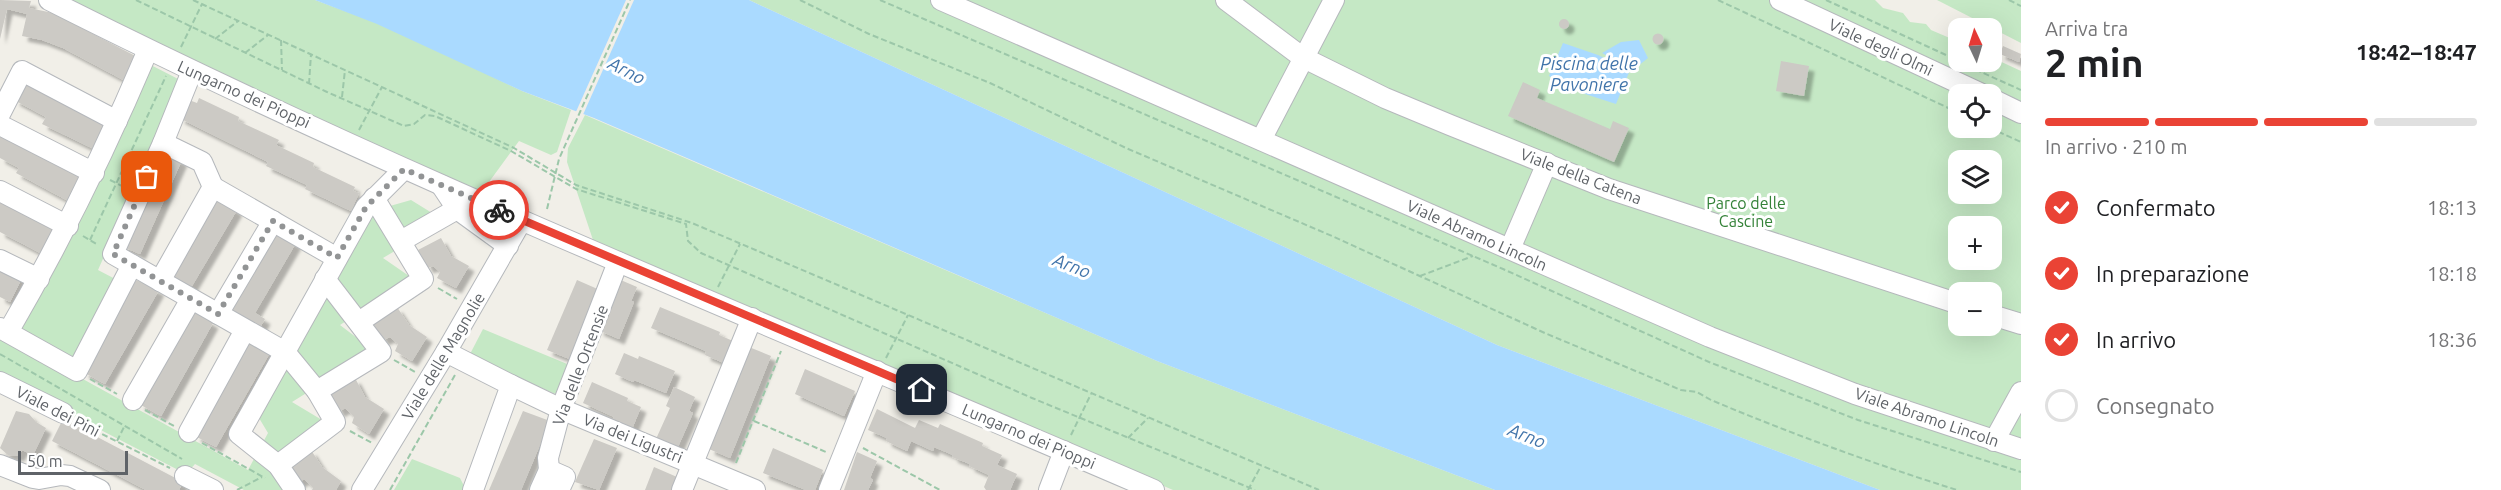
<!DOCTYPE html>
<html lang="it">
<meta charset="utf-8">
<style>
:root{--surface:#fff;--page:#f6f6f6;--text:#202124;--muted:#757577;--line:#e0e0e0;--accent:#ea4335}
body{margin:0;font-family:Ubuntu,sans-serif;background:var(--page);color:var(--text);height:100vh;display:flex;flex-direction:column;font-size:22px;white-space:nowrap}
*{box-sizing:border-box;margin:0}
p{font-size:20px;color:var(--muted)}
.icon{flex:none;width:33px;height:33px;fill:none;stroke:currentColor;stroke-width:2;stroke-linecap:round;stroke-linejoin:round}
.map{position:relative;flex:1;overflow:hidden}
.side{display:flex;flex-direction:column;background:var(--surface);width:480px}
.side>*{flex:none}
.needle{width:39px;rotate:356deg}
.controls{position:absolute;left:1948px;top:18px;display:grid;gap:12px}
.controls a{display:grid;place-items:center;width:54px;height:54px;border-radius:12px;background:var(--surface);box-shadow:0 6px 24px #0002;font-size:30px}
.scale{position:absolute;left:18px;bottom:15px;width:110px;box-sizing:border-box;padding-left:6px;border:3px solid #5f6368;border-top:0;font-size:16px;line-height:21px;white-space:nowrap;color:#5f6368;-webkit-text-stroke:4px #fff;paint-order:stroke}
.pin{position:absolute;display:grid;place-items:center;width:51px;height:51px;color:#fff;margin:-26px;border-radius:12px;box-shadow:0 3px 9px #0006}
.courier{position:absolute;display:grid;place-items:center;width:60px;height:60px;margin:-30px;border:4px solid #ea4335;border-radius:50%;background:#fff;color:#222;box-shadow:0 2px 8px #0007}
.summary em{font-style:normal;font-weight:600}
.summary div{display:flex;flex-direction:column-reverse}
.summary{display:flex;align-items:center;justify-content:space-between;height:102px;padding:0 24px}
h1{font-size:39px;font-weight:600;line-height:45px}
.bar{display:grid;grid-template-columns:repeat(4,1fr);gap:9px 6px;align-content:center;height:72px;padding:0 24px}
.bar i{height:8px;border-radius:4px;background:var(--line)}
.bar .active{background:var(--accent)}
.bar p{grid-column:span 4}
ol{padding:0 24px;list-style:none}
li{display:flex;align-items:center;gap:18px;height:66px}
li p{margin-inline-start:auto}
li .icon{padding:6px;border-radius:50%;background:var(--accent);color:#fff;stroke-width:4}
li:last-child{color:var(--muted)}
li i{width:33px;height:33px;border:3px solid var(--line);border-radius:50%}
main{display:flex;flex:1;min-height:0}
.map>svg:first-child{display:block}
.green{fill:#c5e8c5;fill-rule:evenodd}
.water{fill:#aadaff}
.pier{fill:#f1efe8}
.building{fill:#cccac5;filter:url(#shadow)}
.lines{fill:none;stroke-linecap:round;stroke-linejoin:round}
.minor-casing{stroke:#b5b8bc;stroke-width:22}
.path{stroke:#9cc7a9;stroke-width:2;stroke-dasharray:6 3;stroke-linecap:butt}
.minor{stroke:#fff;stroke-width:20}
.done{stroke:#929495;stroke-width:6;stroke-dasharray:0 10.8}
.route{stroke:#ea4335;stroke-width:8}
.labels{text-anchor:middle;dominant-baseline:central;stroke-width:6;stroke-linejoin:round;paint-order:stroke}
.street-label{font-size:16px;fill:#5f6368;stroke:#fff}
.park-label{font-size:16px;fill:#348238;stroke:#fff}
.water-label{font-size:18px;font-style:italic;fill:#4174aa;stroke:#fff}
</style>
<main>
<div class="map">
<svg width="2021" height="490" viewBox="0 0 2021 490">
<defs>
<filter id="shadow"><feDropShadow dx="5.5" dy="5.5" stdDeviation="1.5" flood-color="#0004"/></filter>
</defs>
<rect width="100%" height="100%" fill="#f1efe8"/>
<g class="green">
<polygon points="72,0 315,0 377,23 448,55 522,91 571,110 557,152 551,155 519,141 481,193 177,54"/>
<path d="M749,0H1875L1883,8L1903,13L1910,22L1926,24L1931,30L1959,42V62H1992L1993,58L2021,71V490H1880L1497,345ZM1959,94H1992V128H1959ZM1959,160H1992V194H1959ZM1959,226H1992V260H1959ZM1959,292H1992V326H1959Z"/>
<polygon points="1937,0 2021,0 2021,43"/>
<polygon points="147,63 182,81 98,270 121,282 72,373 248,470 268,433 259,418 369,212 411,200 445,221 383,258 412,278 340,325 374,351 292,402 327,423 290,490 244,490 195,464 186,474 0,378 0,335"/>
<polygon points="585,115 1157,361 1495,490 1173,490 593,240 567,162 568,148"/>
<polygon points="483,329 572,366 560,396 469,356"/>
<polygon points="412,459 460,478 466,490 394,490"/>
</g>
<g class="water">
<polygon points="315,0 749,0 1497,345 1880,490 1495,490 1157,361 594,118 522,91 377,24"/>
<polygon points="1639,40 1648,58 1633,70 1602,53 1621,42"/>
<polygon points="1563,43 1598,55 1630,70 1616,104 1582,93 1549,76"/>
</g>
<polygon class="pier" points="626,0 634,0 582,117 575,114"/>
<g class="building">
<polygon points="0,0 31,1 29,8 53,13 141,59 129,83 63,48 42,40 22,36 27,14 7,9 0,39"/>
<circle cx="1564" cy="24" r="5"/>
<circle cx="1658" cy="39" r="5.5"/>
<polygon points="2003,46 2021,54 2019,62 2000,54"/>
<polygon points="1781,61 1809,66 1804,96 1776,91"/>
<polygon points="25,79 113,124 98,151 42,124 46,117 14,100"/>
<polygon points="1523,82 1540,90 1537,98 1610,129 1613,121 1629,128 1614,162 1508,116"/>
<polygon points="199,98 239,117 238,121 279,140 276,145 314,163 313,167 355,187 353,191 359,193 351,211 305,189 307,185 266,166 268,162 179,118 189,100 197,103"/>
<polygon points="0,131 88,177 74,204 16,173 19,168 0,158"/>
<polygon points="164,152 182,160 140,254 121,246"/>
<polygon points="0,197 62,230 48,257 0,232"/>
<polygon points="217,198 237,210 189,291 169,279"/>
<polygon points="275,231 296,243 255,313 265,319 258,331 226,313"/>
<polygon points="441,238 451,256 469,266 456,288 437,278 440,272 433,266 428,268 418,250"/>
<polygon points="0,264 23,276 10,302 0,297"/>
<polygon points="616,278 637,287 631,301 634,302 619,339 598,330"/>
<polygon points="136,280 159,290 105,384 83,372"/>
<polygon points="577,280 602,291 572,360 547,350"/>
<polygon points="397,307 409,325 427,337 412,361 395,351 398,344 390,337 383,340 372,322"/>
<polygon points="660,307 720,332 719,335 733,341 724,363 705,355 706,351 651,328"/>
<polygon points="192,310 213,323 161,416 139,404"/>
<polygon points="250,339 271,351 216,447 195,436"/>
<polygon points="749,347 771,356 730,458 709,449"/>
<polygon points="624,353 638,359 639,356 675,371 666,393 634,380 633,382 615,374"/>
<polygon points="805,369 855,391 844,416 795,394"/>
<polygon points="355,378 365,397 384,409 369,434 352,423 354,417 345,408 339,412 329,394"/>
<polygon points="592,382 628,398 627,401 641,407 632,429 612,421 614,417 583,403"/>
<polygon points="674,387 695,397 689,411 693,413 677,449 656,439 670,408 666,406"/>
<polygon points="877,409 915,428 919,420 938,428 940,424 983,443 982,446 1002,455 997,465 1017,474 1010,490 986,490 984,487 989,475 969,466 970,464 952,457 953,455 934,447 933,451 911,441 907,451 886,441 887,438 868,430"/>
<polygon points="16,411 29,414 36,422 46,428 33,455 22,450 19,456 8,455 0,448"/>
<polygon points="523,411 550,421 521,490 489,490"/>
<polygon points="63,419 183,482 179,490 146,490 52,441"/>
<polygon points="594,439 617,448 599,490 575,482"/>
<polygon points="773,448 823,470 815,490 806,490 763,473"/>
<polygon points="311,450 322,467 341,481 336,490 312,490 313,488 304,479 297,484 286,466"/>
<polygon points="857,452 877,461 870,478 873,480 868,490 844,490"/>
<polygon points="654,467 677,477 671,490 645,490"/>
</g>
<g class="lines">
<defs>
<g id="minor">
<path d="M49,0C409,182 784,330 1154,490"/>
<polyline points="941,0 1710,337 1855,394 2021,449"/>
<polyline points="1226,0 1302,57 1385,98 1450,125 1609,189 1959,304"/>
<polyline points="1780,0 1982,94"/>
<polyline points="192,71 163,143 113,254 285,352 317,391 335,422 278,465"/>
<polyline points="1992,99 2021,113"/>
<polyline points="0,114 22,71 117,121"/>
<polyline points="0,125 94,173"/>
<polyline points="1261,140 1334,0"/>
<polyline points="163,143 202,162 213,187"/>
<polyline points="441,185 457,209 508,246"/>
<polyline points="213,187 337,258"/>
<polyline points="0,191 68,226"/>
<polyline points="401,241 457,209"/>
<polyline points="1510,249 1547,163"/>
<polyline points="0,260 39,279"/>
<polyline points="160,281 213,187"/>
<polyline points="218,314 273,221"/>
<polyline points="1992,315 2021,324"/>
<polyline points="359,322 423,279 374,198"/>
<polyline points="0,328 77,371 132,265"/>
<path d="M8,332C61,241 107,147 148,50"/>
<polyline points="446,352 511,385 473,490"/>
<polyline points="0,382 63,413"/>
<polyline points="511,385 561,409 755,490"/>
<polyline points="317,391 381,352 325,279"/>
<polyline points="133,400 191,299"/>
<polyline points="189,432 245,330"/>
<polyline points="1994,441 2021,392"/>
<polyline points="0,465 33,478 39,479 61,475 70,476 100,490"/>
<polyline points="549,470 548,458 561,409 618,262"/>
<polyline points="185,476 213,490"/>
<polyline points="295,490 278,465 239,434 366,207 404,169"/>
<polyline points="362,490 446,352 522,220"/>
<polyline points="540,490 549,470 565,477 559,490"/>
<polyline points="682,490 752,318"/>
<polyline points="829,490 877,371"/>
<polyline points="1049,490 1064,451"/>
</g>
</defs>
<use href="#minor" class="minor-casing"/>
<g class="path">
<polyline points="136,0 327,92 404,126 414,124 425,115 435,116 511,151 576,189 686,224 688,241 701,253 1032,398 1255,490"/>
<polyline points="193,0 514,148 576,185 692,223 1319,490"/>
<path d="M800,0L869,34L990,83L1126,148L1332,236L1547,334L1681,390L1697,392L1711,400C1792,434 1874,464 1957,490"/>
<polyline points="880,0 1503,269 1709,362 1858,420 2021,472"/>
<polyline points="1718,0 1959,113"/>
<polyline points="1826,0 1959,61"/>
<polyline points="2009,0 2021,6"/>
<polyline points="215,39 238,21"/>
<polyline points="281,40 282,70"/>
<polyline points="181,47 202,4"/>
<polyline points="245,53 268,35"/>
<polyline points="1959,62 2021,90"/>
<polyline points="309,84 311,54"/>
<polyline points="342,97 345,70"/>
<polyline points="1990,128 2021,142"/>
<polyline points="359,130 382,87"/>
<polyline points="110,180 124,187"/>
<polyline points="547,209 559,159 630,0"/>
<polyline points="83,236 98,245"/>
<polyline points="90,240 166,76"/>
<polyline points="1420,276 1473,256"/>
<polyline points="718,287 740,244"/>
<polyline points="438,288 457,299"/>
<polyline points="0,354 182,459"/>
<polyline points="886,358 908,315"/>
<polyline points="394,360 415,372"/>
<polyline points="90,379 117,394"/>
<polyline points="145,410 174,426"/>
<polyline points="754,421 826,452"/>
<polyline points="78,422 170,468"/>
<polyline points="350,431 372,443"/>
<polyline points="1071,435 1091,394"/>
<polyline points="1128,438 1148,418"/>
<polyline points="117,441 125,425"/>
<polyline points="202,443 265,478"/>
<polyline points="863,448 940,490"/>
<polyline points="736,463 781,351"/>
<polyline points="237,490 262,477"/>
<polyline points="390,490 455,375"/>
<polyline points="1248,490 1261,466"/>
</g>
<use href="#minor" class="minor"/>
</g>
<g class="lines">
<polyline class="done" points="147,177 113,254 218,314 273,221 337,258 366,207 404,169 499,210"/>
<polyline class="route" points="499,210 922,390"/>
</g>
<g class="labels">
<g class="street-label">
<text transform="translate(1881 47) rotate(25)">Viale degli Olmi</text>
<text transform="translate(244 94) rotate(24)">Lungarno dei Pioppi</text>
<text transform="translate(1581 176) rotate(21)">Viale della Catena</text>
<text transform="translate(1477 235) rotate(24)">Viale Abramo Lincoln</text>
<text transform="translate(443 356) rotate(-59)">Viale delle Magnolie</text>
<text transform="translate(580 365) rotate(-69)">Via delle Ortensie</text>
<text transform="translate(58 411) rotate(27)">Viale dei Pini</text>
<text transform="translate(1927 417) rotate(19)">Viale Abramo Lincoln</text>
<text transform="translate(1029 436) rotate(23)">Lungarno dei Pioppi</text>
<text transform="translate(633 438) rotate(22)">Via dei Ligustri</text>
</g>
<g class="park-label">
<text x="1746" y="203">Parco delle<tspan x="1746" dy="18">Cascine</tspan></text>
</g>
<g class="water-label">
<text x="1589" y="63">Piscina delle<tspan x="1589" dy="21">Pavoniere</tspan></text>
<text transform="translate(627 70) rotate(27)">Arno</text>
<text transform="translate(1072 265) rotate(21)">Arno</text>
<text transform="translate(1527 435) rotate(21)">Arno</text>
</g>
</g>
</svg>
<div class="controls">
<a><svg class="needle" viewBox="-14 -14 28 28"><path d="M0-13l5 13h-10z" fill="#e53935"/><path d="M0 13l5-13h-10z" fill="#757577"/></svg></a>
<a><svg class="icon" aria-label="locate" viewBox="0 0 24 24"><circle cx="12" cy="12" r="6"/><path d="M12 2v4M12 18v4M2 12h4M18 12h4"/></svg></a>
<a><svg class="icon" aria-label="layers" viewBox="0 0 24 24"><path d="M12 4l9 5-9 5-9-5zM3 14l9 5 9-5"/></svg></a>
<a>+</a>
<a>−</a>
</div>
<div class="scale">50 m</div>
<div class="pin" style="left:147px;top:177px;background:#ea580c"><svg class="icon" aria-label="bag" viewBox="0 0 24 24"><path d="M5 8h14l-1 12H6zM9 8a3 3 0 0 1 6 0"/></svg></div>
<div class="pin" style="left:922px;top:390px;background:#1f2937"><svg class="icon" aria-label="home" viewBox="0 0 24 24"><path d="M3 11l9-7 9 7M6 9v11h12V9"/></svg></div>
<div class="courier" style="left:499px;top:210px"><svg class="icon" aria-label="bike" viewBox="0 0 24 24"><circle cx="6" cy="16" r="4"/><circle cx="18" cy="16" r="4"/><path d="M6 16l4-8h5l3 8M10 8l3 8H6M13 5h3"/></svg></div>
</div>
<section class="side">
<div class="summary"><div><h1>2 min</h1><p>Arriva tra</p></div><em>18:42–18:47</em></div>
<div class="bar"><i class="active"></i><i class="active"></i><i class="active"></i><i></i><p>In arrivo · 210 m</p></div>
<ol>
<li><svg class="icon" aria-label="check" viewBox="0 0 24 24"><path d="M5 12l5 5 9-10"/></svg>Confermato<p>18:13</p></li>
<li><svg class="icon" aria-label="check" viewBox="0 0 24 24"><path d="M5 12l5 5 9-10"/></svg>In preparazione<p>18:18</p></li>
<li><svg class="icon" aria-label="check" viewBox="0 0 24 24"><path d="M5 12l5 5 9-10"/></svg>In arrivo<p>18:36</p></li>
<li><i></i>Consegnato</li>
</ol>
</section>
</main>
